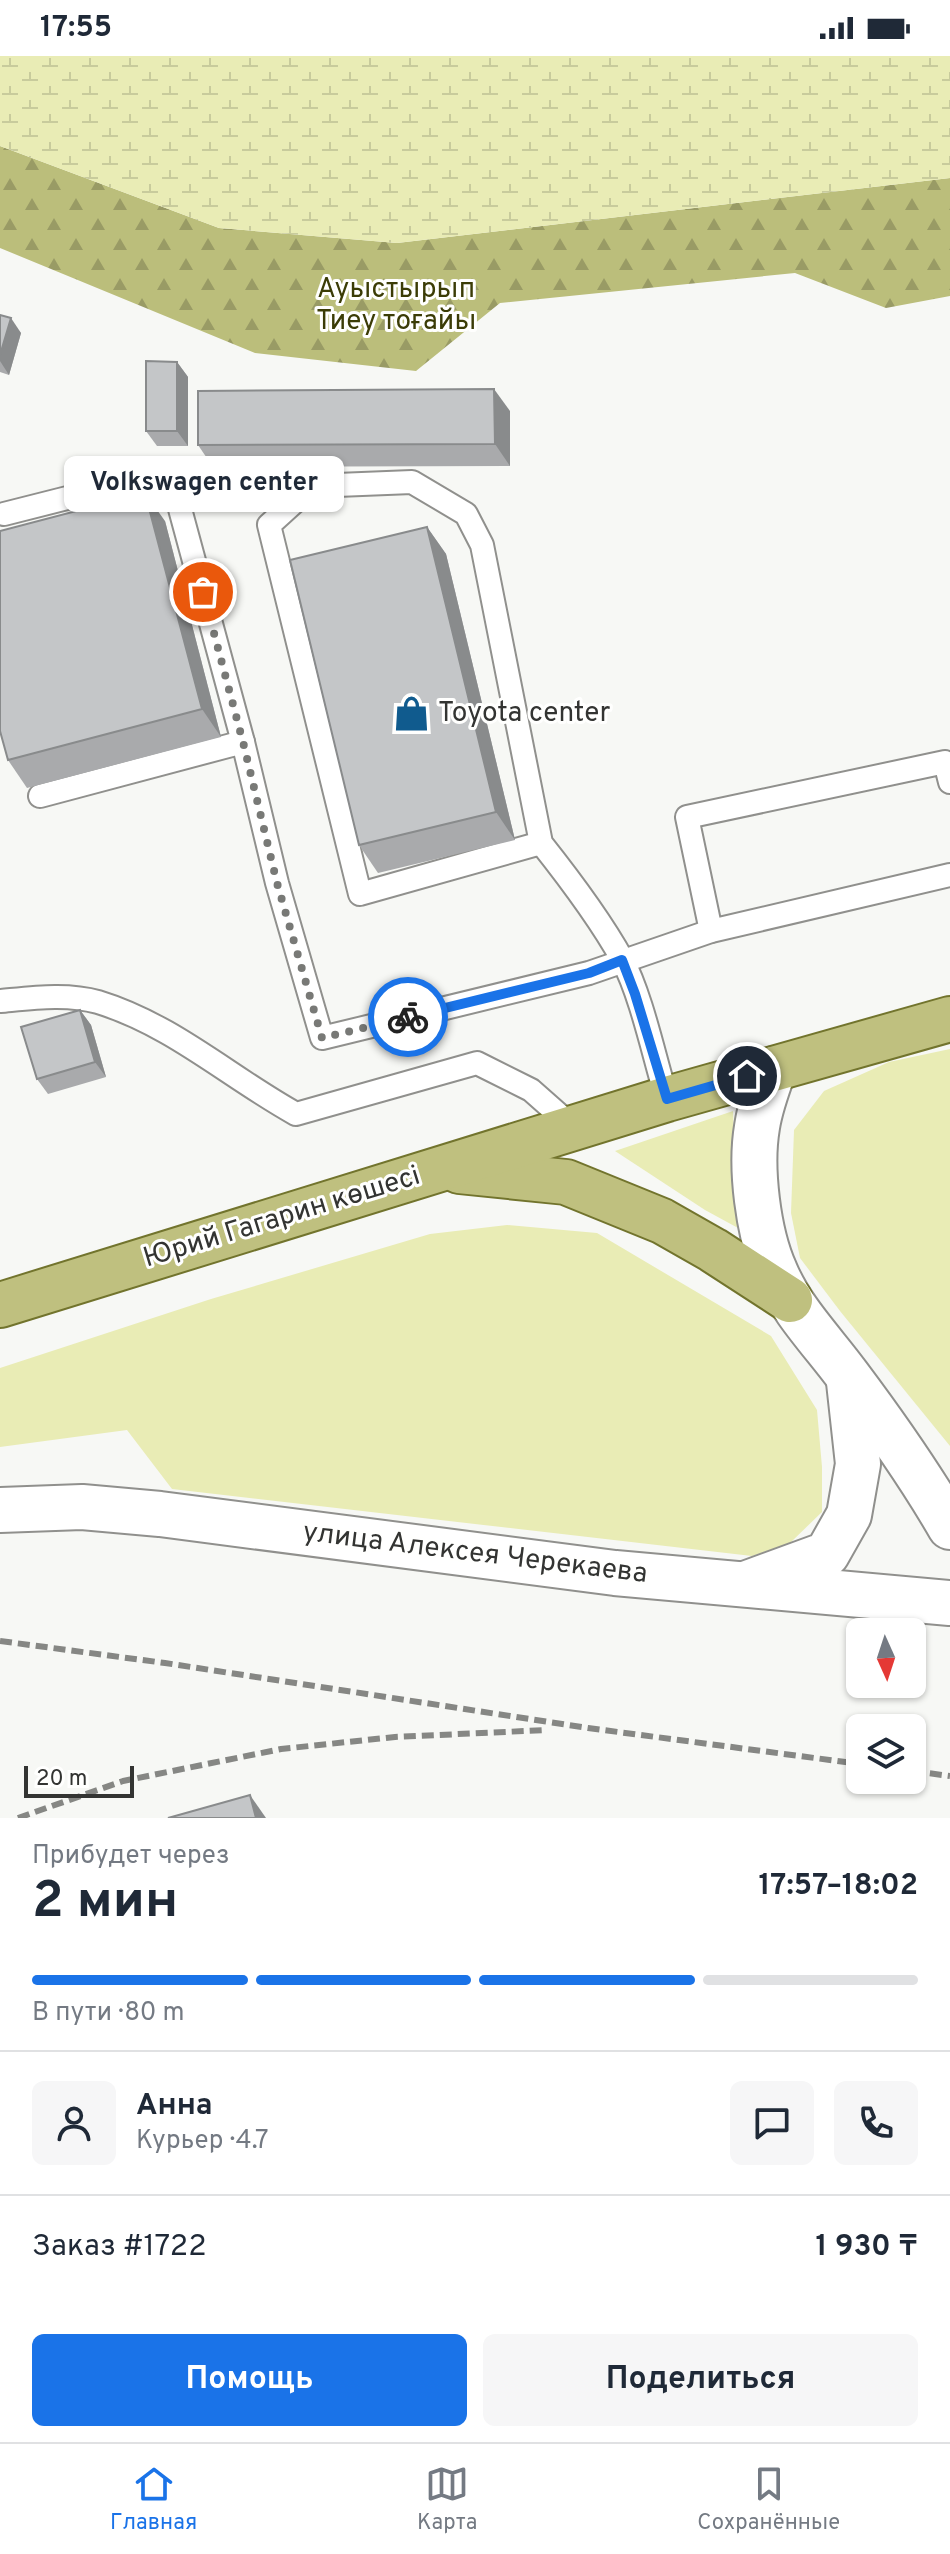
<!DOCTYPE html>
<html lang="ru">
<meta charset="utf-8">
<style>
:root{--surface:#fff;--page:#f6f6f7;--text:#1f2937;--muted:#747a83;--line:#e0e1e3;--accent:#1a73e8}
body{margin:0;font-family:Overpass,sans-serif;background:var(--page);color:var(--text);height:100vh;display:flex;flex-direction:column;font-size:30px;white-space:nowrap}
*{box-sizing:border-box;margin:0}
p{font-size:26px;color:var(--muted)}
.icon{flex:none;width:44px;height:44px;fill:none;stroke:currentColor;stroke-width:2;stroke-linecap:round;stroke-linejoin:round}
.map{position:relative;height:1762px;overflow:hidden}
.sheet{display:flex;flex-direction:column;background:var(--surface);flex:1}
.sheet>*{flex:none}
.needle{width:52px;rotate:177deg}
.fabs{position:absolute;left:846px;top:1562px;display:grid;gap:16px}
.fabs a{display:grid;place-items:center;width:80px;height:80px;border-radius:12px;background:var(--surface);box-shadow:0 2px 6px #0004;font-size:40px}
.scale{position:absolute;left:24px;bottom:20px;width:110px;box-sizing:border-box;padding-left:8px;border:4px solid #333432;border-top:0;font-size:22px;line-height:28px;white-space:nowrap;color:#333432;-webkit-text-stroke:6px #fffffe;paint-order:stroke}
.pin{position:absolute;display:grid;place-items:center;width:68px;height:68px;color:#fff;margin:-34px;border:4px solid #fff;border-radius:50%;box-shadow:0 2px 8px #0007}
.courier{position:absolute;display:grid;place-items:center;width:80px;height:80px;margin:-40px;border:6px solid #1a73e8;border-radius:50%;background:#fff;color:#222;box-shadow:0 2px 10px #0007}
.bubble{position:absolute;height:56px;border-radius:12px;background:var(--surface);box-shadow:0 2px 6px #0004;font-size:26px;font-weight:700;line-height:56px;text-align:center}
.summary em{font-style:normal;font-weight:700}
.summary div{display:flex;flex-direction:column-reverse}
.summary{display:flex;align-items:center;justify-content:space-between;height:136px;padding:0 32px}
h1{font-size:52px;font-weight:700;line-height:60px}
.bar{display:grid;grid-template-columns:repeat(4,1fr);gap:12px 8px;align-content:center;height:96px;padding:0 32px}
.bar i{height:10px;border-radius:6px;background:var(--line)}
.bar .active{background:var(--accent)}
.bar p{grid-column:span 4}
.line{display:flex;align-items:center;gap:20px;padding:0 32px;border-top:2px solid var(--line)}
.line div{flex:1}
.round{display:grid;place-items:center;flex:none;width:84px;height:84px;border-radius:12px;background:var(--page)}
.action{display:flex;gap:16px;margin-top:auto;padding:16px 32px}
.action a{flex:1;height:92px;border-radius:12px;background:var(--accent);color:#fff;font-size:32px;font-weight:700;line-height:92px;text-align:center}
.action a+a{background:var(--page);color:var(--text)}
.status{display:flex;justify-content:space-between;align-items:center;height:56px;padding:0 40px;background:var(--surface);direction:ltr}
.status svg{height:22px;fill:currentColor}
.menu{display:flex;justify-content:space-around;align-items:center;height:112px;border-top:2px solid var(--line);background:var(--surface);font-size:22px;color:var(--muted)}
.menu a{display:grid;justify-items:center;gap:4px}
.menu .active{color:var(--accent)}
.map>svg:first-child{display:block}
.grass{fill:#e9ecb5}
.forest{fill:url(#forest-firs)}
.wetland{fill:url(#wetland-marsh)}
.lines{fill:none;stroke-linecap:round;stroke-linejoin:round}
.service-casing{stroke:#90908d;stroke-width:26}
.minor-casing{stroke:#90908d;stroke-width:48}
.tertiary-casing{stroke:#90908d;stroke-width:48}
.primary-casing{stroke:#72742d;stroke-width:48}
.service{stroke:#fff;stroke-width:22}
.minor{stroke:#fff;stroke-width:44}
.tertiary{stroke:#fff;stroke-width:44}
.primary{stroke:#bfc07f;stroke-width:44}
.rail{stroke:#868784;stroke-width:6;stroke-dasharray:12 6;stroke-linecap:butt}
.wall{fill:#a9aaac}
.shaded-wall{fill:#898b8c}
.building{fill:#c4c6c8;stroke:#898b8c;stroke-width:2}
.done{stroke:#787976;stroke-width:8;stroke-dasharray:0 14.4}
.route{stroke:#1a73e8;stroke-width:10}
.labels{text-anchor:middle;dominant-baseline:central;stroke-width:6;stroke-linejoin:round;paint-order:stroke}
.park-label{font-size:28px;fill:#3b3c06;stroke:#fffffe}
.poi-label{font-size:28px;fill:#333432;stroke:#fffffe;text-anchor:start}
.street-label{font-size:28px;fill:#333432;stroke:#fffffe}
</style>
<div class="status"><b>17:55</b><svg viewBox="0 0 49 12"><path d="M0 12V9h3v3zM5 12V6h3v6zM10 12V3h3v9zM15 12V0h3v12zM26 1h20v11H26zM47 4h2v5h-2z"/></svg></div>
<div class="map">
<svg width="950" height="1762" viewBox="0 0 950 1762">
<defs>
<pattern id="forest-firs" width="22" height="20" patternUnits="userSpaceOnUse" patternTransform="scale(2)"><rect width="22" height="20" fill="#bbbe7b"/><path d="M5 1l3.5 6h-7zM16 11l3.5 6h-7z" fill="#999b65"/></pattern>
<pattern id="wetland-marsh" width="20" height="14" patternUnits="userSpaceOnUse" patternTransform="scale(2)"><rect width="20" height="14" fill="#e9ecb5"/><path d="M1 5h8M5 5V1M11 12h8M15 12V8" fill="none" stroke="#c8cb9c"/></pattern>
</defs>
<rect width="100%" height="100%" fill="#f7f8f5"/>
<g class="grass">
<polygon points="950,993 950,1390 840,1255 800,1202 791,1157 794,1074 824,1035 889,1006"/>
<polygon points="733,1055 738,1172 705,1154 615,1095"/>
<polygon points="507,1169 597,1177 771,1280 817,1354 822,1411 822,1456 790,1487 752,1500 172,1433 127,1374 0,1391 0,1312 211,1243 430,1178"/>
</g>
<polygon class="forest" points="0,90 219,172 397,187 950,122 950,240 886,252 795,217 500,247 416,315 255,297 0,192"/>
<polygon class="wetland" points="0,0 950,0 950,122 397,187 219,172 0,90"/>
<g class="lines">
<defs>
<g id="service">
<polyline points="4,458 170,416 243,686"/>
<polyline points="40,740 243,686 277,827 322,982 589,917 711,875 950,819"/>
<path d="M541,787L482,489L466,458L412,426L312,430L269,469L360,838L541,787C568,821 601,865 622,903C642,941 654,1001 667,1043"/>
<polyline points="711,875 687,761 945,706 950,726"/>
<path d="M0,945C32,942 67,937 98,946C173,969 229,1021 296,1058L477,1007L531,1034L574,1072"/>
</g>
<polyline id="minor" points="0,1454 82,1451 160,1458 615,1517 950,1547"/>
<g id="tertiary">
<path d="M774,1013C767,1032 760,1051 757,1071C750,1112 758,1177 775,1215C791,1254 823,1286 848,1320C884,1368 920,1419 950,1471"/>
<polyline points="745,1528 827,1498 849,1459 858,1408 849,1326"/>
</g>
<g id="primary">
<polyline points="459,1115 566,1126 662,1165 713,1194 790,1244"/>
<polyline points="0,1249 667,1043 950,963"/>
</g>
</defs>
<use href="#service" class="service-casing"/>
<use href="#minor" class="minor-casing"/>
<use href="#tertiary" class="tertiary-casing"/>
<use href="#primary" class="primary-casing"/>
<use href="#service" class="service"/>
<use href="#minor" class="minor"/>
<use href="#tertiary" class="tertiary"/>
<use href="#primary" class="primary"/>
<g class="rail">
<polyline points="0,1585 165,1607 588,1672 860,1708"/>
<polyline points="912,1715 950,1720"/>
<polyline points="18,1762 123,1725 281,1693 395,1681 547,1674"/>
</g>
</g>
<g class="wall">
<polygon points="0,259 21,277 9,319 0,316"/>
<polygon points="177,306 188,321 188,390 157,390 146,375"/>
<polygon points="510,355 510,410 213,411 198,389"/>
<polygon points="165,465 221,681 27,732 8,704"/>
<polygon points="427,471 446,498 515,784 378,817 359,789"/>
<polygon points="80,954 91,969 106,1021 48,1038 37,1023"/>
</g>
<g class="shaded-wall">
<polygon points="11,262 21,277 9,319 0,305 0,299"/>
<polygon points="177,306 188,321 188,390 177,375"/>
<polygon points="494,333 510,355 510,410 495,388"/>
<polygon points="145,437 165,465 221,681 202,653"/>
<polygon points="427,471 446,498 515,784 496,756"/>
<polygon points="80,954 91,969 106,1021 95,1006"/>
<polygon points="250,1739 266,1762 256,1762"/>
</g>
<g class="building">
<polygon points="0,259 11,262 0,299"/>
<polygon points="146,305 177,306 177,375 146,375"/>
<polygon points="494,333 495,388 198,389 198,335"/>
<polygon points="145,437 202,653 8,704 0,675 0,475"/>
<polygon points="427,471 496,756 359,789 290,504"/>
<polygon points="80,954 95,1006 37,1023 21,971"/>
<polygon points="250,1739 256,1762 168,1762"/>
</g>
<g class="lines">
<polyline class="done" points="203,536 243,686 277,827 322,982 408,961"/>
<polyline class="route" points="408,961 589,917 622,904 635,938 667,1043 747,1020"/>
</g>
<defs>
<symbol id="shop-bare" viewBox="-9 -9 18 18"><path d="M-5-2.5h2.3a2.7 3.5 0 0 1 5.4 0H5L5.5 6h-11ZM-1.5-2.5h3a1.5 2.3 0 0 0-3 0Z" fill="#105b8e" stroke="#fffffe" stroke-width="2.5" paint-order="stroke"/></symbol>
</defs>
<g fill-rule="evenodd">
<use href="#shop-bare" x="386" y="632" width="51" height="51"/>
</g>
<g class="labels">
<g class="park-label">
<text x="396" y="234">Ауыстырып<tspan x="396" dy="32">Тиеу тоғайы</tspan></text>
</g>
<g class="poi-label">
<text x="438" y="658">Toyota center</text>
</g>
<g class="street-label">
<text transform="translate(282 1162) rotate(-17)">Юрий Гагарин көшесі</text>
<text transform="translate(475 1498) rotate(7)">улица Алексея Черекаева</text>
</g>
</g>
</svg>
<div class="fabs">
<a><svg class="needle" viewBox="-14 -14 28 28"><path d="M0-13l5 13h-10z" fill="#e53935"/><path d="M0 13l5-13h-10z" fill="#747a83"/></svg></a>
<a><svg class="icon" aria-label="layers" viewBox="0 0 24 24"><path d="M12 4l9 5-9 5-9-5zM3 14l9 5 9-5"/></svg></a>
</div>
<div class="scale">20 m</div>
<div class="pin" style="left:203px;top:536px;background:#ea580c"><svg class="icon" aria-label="bag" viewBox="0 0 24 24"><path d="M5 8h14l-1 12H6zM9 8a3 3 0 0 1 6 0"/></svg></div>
<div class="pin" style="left:747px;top:1020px;background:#1f2937"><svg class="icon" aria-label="home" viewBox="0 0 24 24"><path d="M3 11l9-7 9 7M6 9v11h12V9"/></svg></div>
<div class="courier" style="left:408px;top:961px"><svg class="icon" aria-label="bike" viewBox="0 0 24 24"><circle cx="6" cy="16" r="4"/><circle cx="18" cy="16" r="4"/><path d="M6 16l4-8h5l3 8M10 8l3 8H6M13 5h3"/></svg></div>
<div class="bubble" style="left:64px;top:400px;width:280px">Volkswagen center</div>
</div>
<section class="sheet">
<div class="summary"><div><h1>2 мин</h1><p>Прибудет через</p></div><em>17:57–18:02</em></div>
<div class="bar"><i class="active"></i><i class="active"></i><i class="active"></i><i></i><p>В пути · 80 m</p></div>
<div class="line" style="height:144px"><a class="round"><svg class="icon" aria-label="person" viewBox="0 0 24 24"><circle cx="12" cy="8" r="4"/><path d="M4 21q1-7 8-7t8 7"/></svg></a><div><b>Анна</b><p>Курьер · 4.7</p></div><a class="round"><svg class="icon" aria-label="chat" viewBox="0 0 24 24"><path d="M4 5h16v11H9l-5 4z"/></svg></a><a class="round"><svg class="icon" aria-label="phone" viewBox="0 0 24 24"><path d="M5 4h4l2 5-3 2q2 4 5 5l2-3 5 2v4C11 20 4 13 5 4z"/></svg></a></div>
<div class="line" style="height:104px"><div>Заказ #1722</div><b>1 930 ₸</b></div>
<div class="action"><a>Помощь</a><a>Поделиться</a></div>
</section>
<nav class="menu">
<a class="active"><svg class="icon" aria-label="home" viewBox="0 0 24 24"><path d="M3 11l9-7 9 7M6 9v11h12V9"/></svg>Главная</a>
<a><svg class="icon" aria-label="map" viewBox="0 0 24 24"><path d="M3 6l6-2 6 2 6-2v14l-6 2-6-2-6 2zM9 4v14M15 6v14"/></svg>Карта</a>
<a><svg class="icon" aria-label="saved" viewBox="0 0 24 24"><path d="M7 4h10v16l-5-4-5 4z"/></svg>Сохранённые</a>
</nav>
